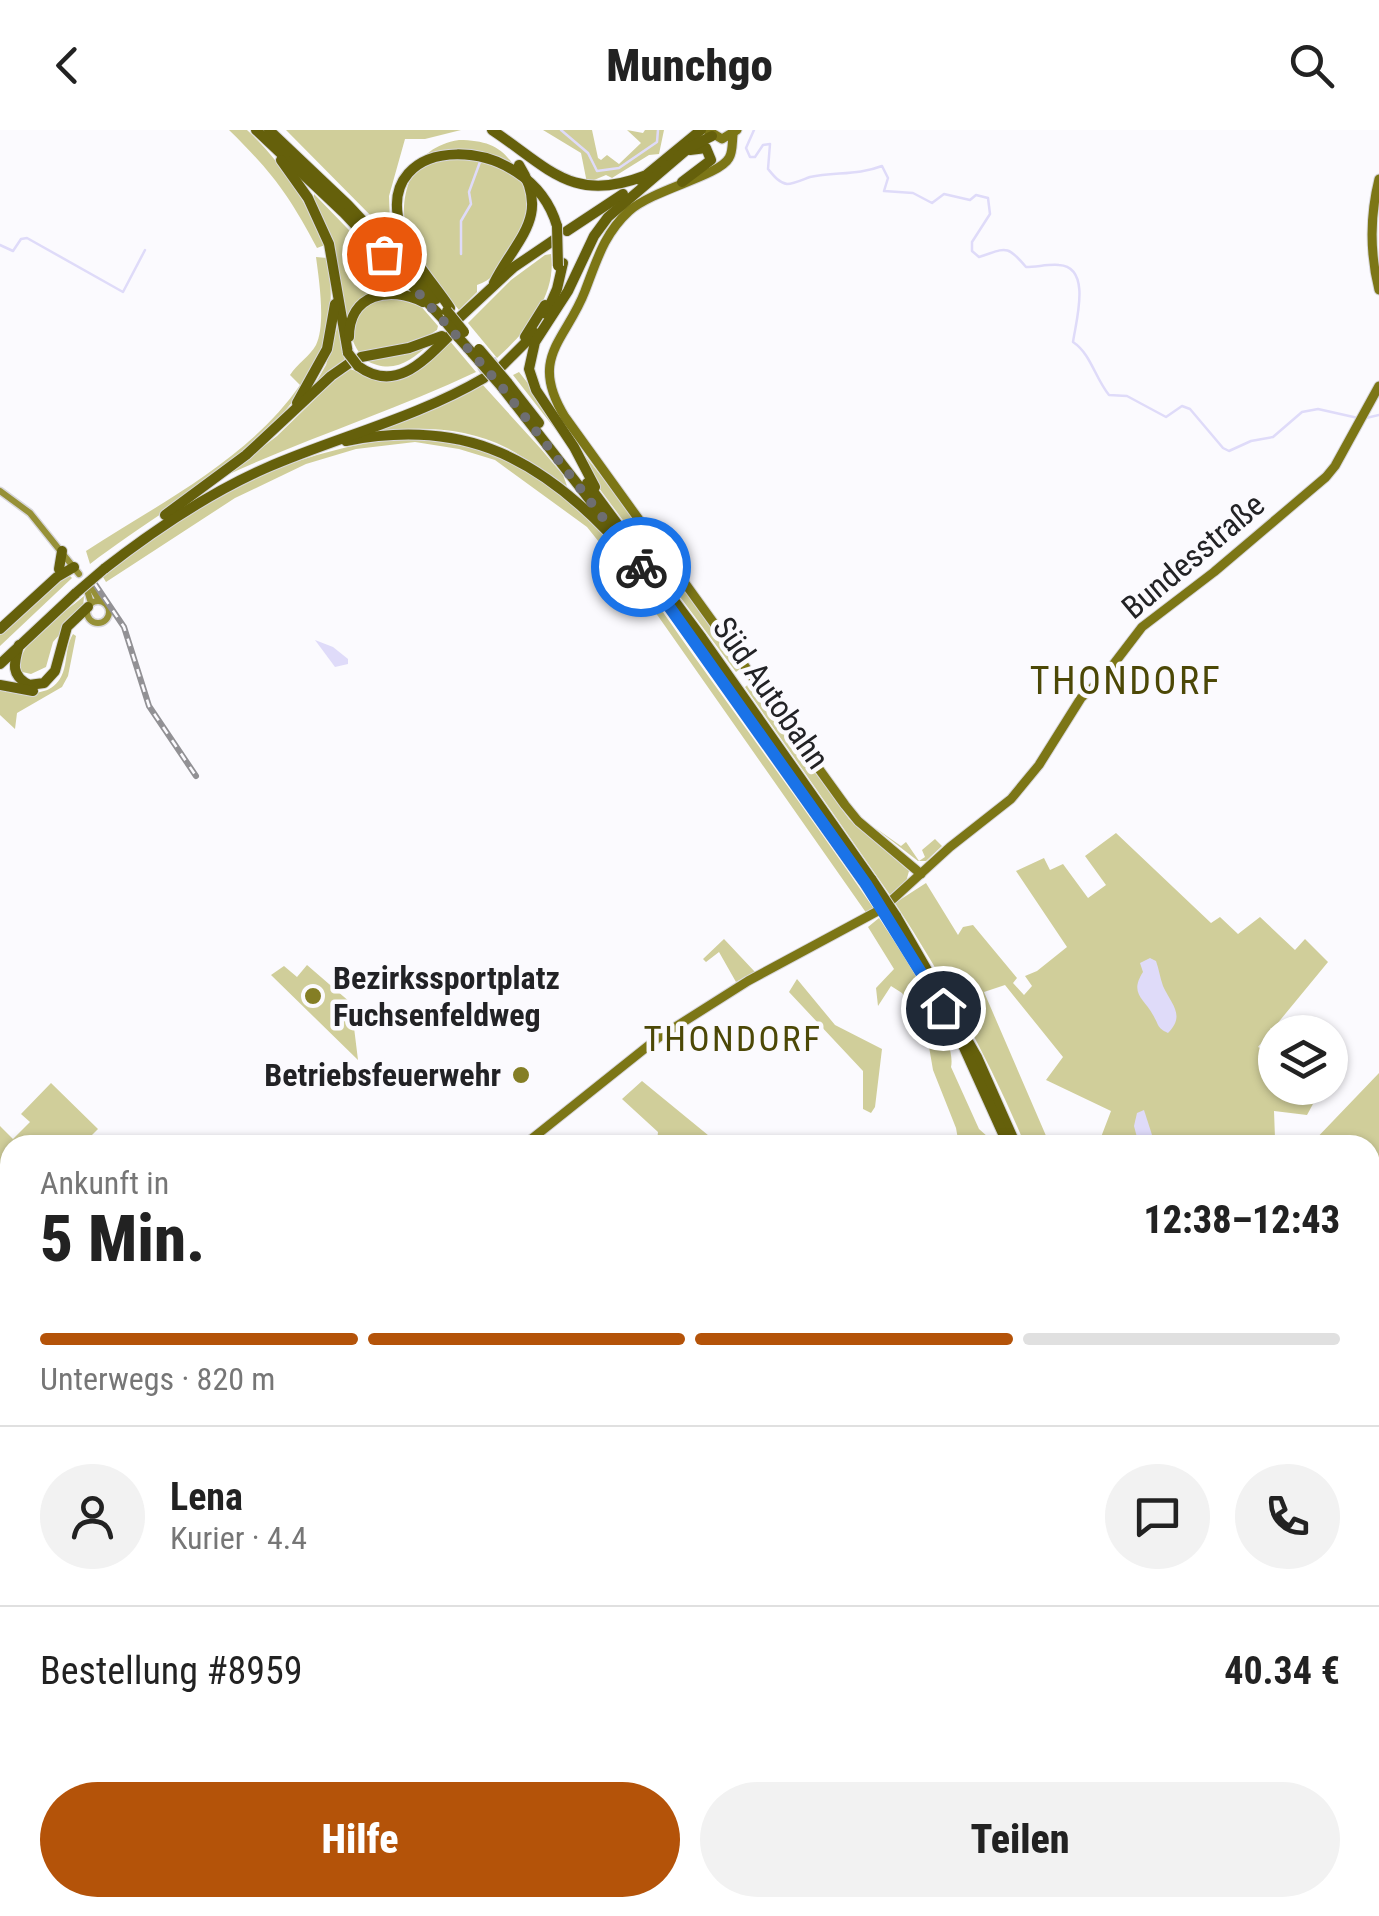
<!DOCTYPE html>
<html lang="de">
<meta charset="utf-8">
<style>
:root{--surface:#fff;--page:#f2f2f2;--text:#222;--muted:#767676;--line:#e0e0e0;--accent:#b45309}
body{margin:0;font-family:"Roboto Condensed",sans-serif;background:var(--page);color:var(--text);height:100vh;display:flex;flex-direction:column;font-size:38px;white-space:nowrap}
*{box-sizing:border-box;margin:0}
p{font-size:32px;color:var(--muted)}
.icon{flex:none;width:55px;height:55px;fill:none;stroke:currentColor;stroke-width:2;stroke-linecap:round;stroke-linejoin:round}
.map{position:relative;flex:1;overflow:hidden}
.panel{position:absolute;left:0px;top:1005px;width:1380px;height:782px;display:flex;flex-direction:column;background:var(--surface);border-radius:30px 30px 0 0;box-shadow:0 2px 8px #0004}
.panel>*{flex:none}
.fabs{position:absolute;left:1258px;top:885px;display:grid;gap:20px}
.fabs a{display:grid;place-items:center;width:90px;height:90px;border-radius:50%;background:var(--surface);box-shadow:0 2px 8px #0004;font-size:50px}
.pin{position:absolute;display:grid;place-items:center;width:85px;height:85px;color:#fff;margin:-42px;border:5px solid #fff;border-radius:50%;box-shadow:0 2px 10px #0007}
.courier{position:absolute;display:grid;place-items:center;width:100px;height:100px;margin:-50px;border:8px solid #1a73e8;border-radius:50%;background:#fff;color:#222;box-shadow:0 2px 12px #0007}
.summary em{font-style:normal;font-weight:800}
.summary div{display:flex;flex-direction:column-reverse}
.summary{display:flex;align-items:center;justify-content:space-between;height:170px;padding:0 40px}
h1{font-size:65px;font-weight:800;line-height:75px}
.bar{display:grid;grid-template-columns:repeat(4,1fr);gap:15px 10px;align-content:center;height:120px;padding:0 40px}
.bar i{height:12px;border-radius:8px;background:var(--line)}
.bar .on{background:var(--accent)}
.bar p{grid-column:span 4}
.line{display:flex;align-items:center;gap:25px;padding:0 40px;border-top:2px solid var(--line)}
.line div{flex:1}
.round{display:grid;place-items:center;flex:none;width:105px;height:105px;border-radius:52px;background:var(--page)}
.cta{display:flex;gap:20px;margin-top:auto;padding:20px 40px}
.cta a{flex:1;height:115px;border-radius:60px;background:var(--accent);color:#fff;font-size:40px;font-weight:800;line-height:115px;text-align:center}
.cta a+a{background:var(--page);color:var(--text)}
header{display:flex;justify-content:space-between;align-items:center;height:130px;padding:0 40px;background:var(--surface);font-size:45px;font-weight:800}
.map>svg:first-child{display:block}
.green{fill:#d0ce9a}
.water{fill:#dfdbf9}
.lines{fill:none;stroke-linecap:round;stroke-linejoin:round}
.stream{stroke:#dfdbf9;stroke-width:2.5}
.canal{stroke:#dfdbf9;stroke-width:5}
.primary-tunnel{stroke:#d0cfd3;stroke-width:9;stroke-dasharray:9 4.5;stroke-linecap:butt}
.motorway-tunnel{stroke:#d0cfd3;stroke-width:10;stroke-dasharray:10 5;stroke-linecap:butt}
.tertiary-casing{stroke:#d8d7db;stroke-width:9}
.secondary-casing{stroke:#d8d7db;stroke-width:9}
.primary-casing{stroke:#d8d7db;stroke-width:11}
.motorway-casing{stroke:#d8d7db;stroke-width:12}
.tertiary{stroke:#b7b47d;stroke-width:6}
.secondary{stroke:#969037;stroke-width:6}
.primary{stroke:#7c7616;stroke-width:9}
.motorway{stroke:#65600b;stroke-width:10}
.rail-casing{stroke:#929195;stroke-width:6}
.rail{stroke:#fbfafe;stroke-width:2.5;stroke-dasharray:8;stroke-linecap:butt}
.motorway-bridge-casing{stroke:#d8d7db;stroke-width:12;stroke-linecap:butt}
.motorway-bridge{stroke:#65600b;stroke-width:10}
.done{stroke:#6e6e71;stroke-width:10;stroke-dasharray:0 18}
.route{stroke:#1a73e8;stroke-width:12}
.poi-dot{fill:#847e25;stroke:#fbfafe;stroke-width:4}
.labels{text-anchor:middle;dominant-baseline:central;stroke-width:9;stroke-linejoin:round;paint-order:stroke}
.street-label{font-size:32px;fill:#222225;stroke:#fbfafe}
.poi-label{font-size:32px;font-weight:bold;fill:#222225;stroke:#fbfafe;text-anchor:start}
.neighbourhood-label{font-size:35px;letter-spacing:2.5px;fill:#4c4806;stroke:#fbfafe}
.quarter-label{font-size:38px;letter-spacing:2.5px;fill:#4c4806;stroke:#fbfafe}
</style>
<header><svg class="icon" aria-label="back" viewBox="0 0 24 24"><path d="M15 5l-7 7 7 7"/></svg>Munchgo<svg class="icon" aria-label="search" viewBox="0 0 24 24"><circle cx="10" cy="10" r="6"/><path d="M15 15l6 6"/></svg></header>
<div class="map">
<svg width="1379" height="1786" viewBox="0 0 1379 1786">
<rect width="100%" height="100%" fill="#fbfafe"/>
<g class="green">
<path d="M229,0H247C283,33 305,71 325,115L317,118C289,65 272,42 229,0Z"/>
<polygon points="286,0 461,0 425,9 405,9 389,66 390,94 384,99"/>
<polygon points="543,0 592,0 598,28 601,30 607,25 619,34 641,13 627,0 643,3 645,0 664,0 659,24 649,25 612,48 606,45 587,53 581,23"/>
<path d="M459,10C496,10 511,23 524,57C529,70 531,82 526,96C523,105 515,115 510,124C501,138 491,151 477,155V162L459,180C426,139 388,102 411,47C421,25 435,14 459,10Z"/>
<polygon points="314,64 408,161 380,161 345,200 335,116 314,70"/>
<path d="M551,124C557,166 526,202 497,228L468,193L511,150L545,125Z"/>
<path d="M316,127L327,128C358,282 191,356 90,434L86,421C160,373 249,329 300,255L290,245C297,234 310,226 316,215C326,195 319,150 316,127Z"/>
<path d="M394,165L419,174L438,196L437,200L417,213L361,225C335,190 364,174 394,165Z"/>
<polygon points="338,195 345,230 311,261 326,235"/>
<path d="M449,210L476,242C394,281 307,308 225,346L277,306L347,238C358,241 368,247 379,250C409,256 431,230 449,210Z"/>
<path d="M431,213C409,232 393,245 365,230Z"/>
<polygon points="519,242 609,356 741,538 736,542 552,295 513,245"/>
<path d="M482,254L541,319L563,345L567,356C547,346 528,329 507,318C464,296 414,296 368,303Z"/>
<path d="M407,308C453,313 498,319 537,346C607,394 652,468 701,536C759,617 818,697 874,779L867,784L658,486L587,397L495,330L459,319L415,312L356,319L306,334L235,368L106,452L103,447C198,372 285,319 407,308Z"/>
<polygon points="69,445 72,448 0,516 0,504 64,446"/>
<path d="M84,466L83,478L53,512L46,537L31,544L18,541C19,509 61,486 84,466Z"/>
<path d="M73,504L76,506L68,546L62,557L17,583L15,599L0,585V560C27,564 58,570 65,535C67,524 67,514 73,504Z"/>
<polygon points="750,553 849,689 909,741 906,752 890,765 745,557"/>
<polygon points="874,697 901,716 906,712 919,731 925,727 922,720 935,709 942,716 926,731 918,731"/>
<path d="M1116,703L1211,793L1220,787L1238,804L1260,787L1295,820L1305,809L1328,832L1258,917L1275,925V958H1320V961L1307,985L1274,981L1275,1008L1263,1015H1098L1111,981L1046,950L1063,927L1005,855L984,862L1050,1015H1025C990,930 945,850 895,773L926,753L958,805L963,797L973,795L1017,848L1013,853L1024,865L1032,856L1025,846L1037,841L1067,817L1016,741L1044,728L1050,740L1063,734L1088,768L1106,755L1085,726Z"/>
<path d="M879,788C898,817 958,906 951,937L979,999L997,1015H959L956,998L933,940L927,905L902,863L891,856L878,876L876,858L894,839L868,797Z"/>
<polygon points="724,809 755,842 736,852 719,822 706,832 703,829"/>
<polygon points="307,835 351,873 358,930 271,845 284,836 297,847"/>
<polygon points="797,849 835,895 882,919 875,977 871,983 863,979 863,941 789,862"/>
<polygon points="1379,943 1379,1229 1370,1234 1370,1015 1310,1015"/>
<polygon points="642,951 714,1010 710,1015 662,1015 657,1011 658,1002 622,969"/>
<polygon points="51,953 98,999 82,1015 10,1015 10,1080 0,1070 0,996 13,1009 30,992 21,984"/>
<polygon points="1379,1327 1379,1495 1370,1493 1370,1336"/>
<polygon points="10,1344 10,1420 0,1425 0,1354"/>
<polygon points="3,1482 7,1491 10,1490 10,1633 3,1618 9,1588 0,1576 0,1526 6,1520 0,1502"/>
<polygon points="1379,1513 1379,1612 1370,1613 1370,1519"/>
<polygon points="403,1778 475,1778 466,1786 394,1786"/>
<polygon points="480,1778 602,1778 588,1786 472,1786"/>
<polygon points="918,1778 1123,1778 1131,1786 932,1786"/>
</g>
<g class="water">
<polygon points="315,510 333,517 348,529 348,534 335,537"/>
<path d="M1150,828L1156,831C1159,839 1160,848 1163,856C1171,874 1186,885 1168,903C1157,898 1159,895 1153,885C1144,868 1129,864 1143,842L1140,833Z"/>
<polygon points="1144,980 1153,1008 1149,1015 1139,1015 1134,996 1137,983"/>
<polygon points="1379,1230 1379,1306 1370,1314 1370,1234"/>
<polygon points="622,1778 679,1778 667,1786 611,1786"/>
</g>
<g class="lines">
<g class="stream">
<polyline points="561,0 588,23 597,41 619,38 657,12 658,0"/>
<path d="M754,0L746,18L750,27H755L763,15L770,14L768,39C773,45 779,53 787,54C794,54 804,49 810,47C835,42 859,45 882,36L888,48L884,61L913,63L932,73L944,64L970,70L976,65L988,68L990,84L972,112V121L979,127C1005,119 1006,113 1026,137C1037,137 1048,134 1059,135C1092,137 1076,191 1073,212C1091,224 1095,248 1109,265L1127,266L1166,287L1182,276L1190,279L1223,318L1229,321L1251,311L1273,307L1302,282L1318,279L1358,288"/>
<polyline points="0,115 13,121 21,109 27,108 123,162 145,120"/>
<polyline points="461,124 461,91 471,74 469,62 480,32"/>
<polyline points="1366,288 1379,285"/>
<polyline points="953,1778 959,1786"/>
</g>
<polyline class="canal" points="1370,1755 1379,1750"/>
<g class="primary-tunnel">
<polyline points="4,1467 10,1483"/>
<polyline points="0,1482 10,1515"/>
<polyline points="0,1647 10,1630"/>
<polyline points="0,1660 10,1647"/>
</g>
<polyline class="motorway-tunnel" points="480,243 498,231"/>
<defs>
<polyline id="tertiary" points="592,1786 605,1778"/>
<g id="secondary">
<polyline points="0,361 30,383 79,444"/>
<polyline points="91,457 99,470"/>
<polyline points="87,460 91,473"/>
<circle cx="98" cy="482" r="11"/>
</g>
<g id="primary">
<polyline points="707,0 722,9 737,0"/>
<path d="M733,5C732,12 733,22 729,28C719,46 654,59 629,81C604,104 597,130 585,161C566,211 528,227 565,287L845,675L858,691L921,744"/>
<path d="M1379,49C1370,85 1370,124 1379,160"/>
<polyline points="893,769 950,717 1011,669 1039,635 1081,568 1103,548 1142,497 1214,442 1326,347 1335,336 1379,256"/>
<polyline points="524,1015 658,908 748,851 876,782"/>
<path d="M0,1436C5,1445 0,1456 4,1467"/>
</g>
<g id="motorway">
<polyline points="256,0 344,83 445,191"/>
<polyline points="269,0 348,75 436,169"/>
<path d="M492,0C548,37 572,74 644,46"/>
<polyline points="281,30 308,68 329,114 348,223"/>
<polyline points="640,50 701,0"/>
<polyline points="682,52 711,30 706,18 690,20"/>
<polyline points="567,101 623,64"/>
<path d="M494,153C515,110 552,87 519,35"/>
<path d="M450,178C433,152 410,130 401,99C370,0 529,0 557,96"/>
<polyline points="546,184 557,159 563,133"/>
<polyline points="460,187 514,137 554,110"/>
<path d="M349,207C349,164 390,155 423,172"/>
<polyline points="458,207 473,224"/>
<polyline points="525,207 545,175"/>
<polyline points="361,227 409,218 442,206"/>
<path d="M358,236C395,263 423,232 449,206"/>
<polyline points="502,236 535,203"/>
<polyline points="507,252 539,293"/>
<polyline points="501,256 632,424 866,755"/>
<polyline points="297,273 327,219 335,174"/>
<path d="M346,311C457,289 532,323 608,402"/>
<polyline points="587,353 702,508 872,750"/>
<polyline points="595,357 574,317 536,260 529,239 535,212 568,161 594,106 608,87 690,17 712,6"/>
<polyline points="165,385 246,325 331,246 351,232"/>
<polyline points="59,439 62,421"/>
<path d="M104,439C154,400 207,364 266,338C337,307 416,288 484,248"/>
<polyline points="0,499 57,447 74,437"/>
<path d="M19,515C14,533 10,545 29,555L44,553L55,541L67,497L88,477"/>
<polyline points="0,534 76,463"/>
<polyline points="0,555 33,561"/>
<polyline points="896,786 977,927 1016,1015"/>
<polyline points="890,790 961,911 1008,1015"/>
<polyline points="1370,1716 1379,1727"/>
<polyline points="1370,1732 1379,1742"/>
</g>
</defs>
<use href="#tertiary" class="tertiary-casing"/>
<use href="#secondary" class="secondary-casing"/>
<use href="#primary" class="primary-casing"/>
<use href="#motorway" class="motorway-casing"/>
<use href="#tertiary" class="tertiary"/>
<use href="#secondary" class="secondary"/>
<use href="#primary" class="primary"/>
<use href="#motorway" class="motorway"/>
<defs>
<polyline id="rail" points="95,454 124,497 149,576 196,646"/>
</defs>
<use href="#rail" class="rail-casing"/>
<use href="#rail" class="rail"/>
<defs>
<g id="motorway-bridge">
<polyline points="557,96 558,136"/>
<polyline points="447,181 464,202"/>
<polyline points="445,191 458,207"/>
<polyline points="479,219 507,252"/>
<polyline points="348,223 358,236"/>
<polyline points="473,224 501,256"/>
<polyline points="76,463 104,439"/>
<polyline points="872,750 896,786"/>
<polyline points="866,755 890,790"/>
</g>
</defs>
<use href="#motorway-bridge" class="motorway-bridge-casing"/>
<use href="#motorway-bridge" class="motorway-bridge"/>
</g>
<g class="lines">
<polyline class="done" points="384,124 501,256 641,437"/>
<polyline class="route" points="641,437 866,754 943,878"/>
</g>
<g class="poi-dot">
<circle cx="313" cy="866" r="10"/>
<circle cx="521" cy="945" r="10"/>
</g>
<g class="labels">
<g class="street-label">
<text transform="translate(1193 426) rotate(-40)">Bundesstraße</text>
<text transform="translate(771 563) rotate(55)">Süd Autobahn</text>
</g>
<g class="poi-label">
<text x="333" y="848">Bezirkssportplatz<tspan x="333" dy="37">Fuchsenfeldweg</tspan></text>
<text x="501" y="945" text-anchor="end">Betriebsfeuerwehr</text>
</g>
<g class="neighbourhood-label">
<text x="733" y="909">THONDORF</text>
</g>
<g class="quarter-label">
<text x="1126" y="551">THONDORF</text>
</g>
</g>
</svg>
<div class="fabs">
<a><svg class="icon" aria-label="layers" viewBox="0 0 24 24"><path d="M12 4l9 5-9 5-9-5zM3 14l9 5 9-5"/></svg></a>
</div>
<div class="pin" style="left:384px;top:124px;background:#ea580c"><svg class="icon" aria-label="bag" viewBox="0 0 24 24"><path d="M5 8h14l-1 12H6zM9 8a3 3 0 0 1 6 0"/></svg></div>
<div class="pin" style="left:943px;top:878px;background:#1f2937"><svg class="icon" aria-label="home" viewBox="0 0 24 24"><path d="M3 11l9-7 9 7M6 9v11h12V9"/></svg></div>
<div class="courier" style="left:641px;top:437px"><svg class="icon" aria-label="bike" viewBox="0 0 24 24"><circle cx="6" cy="16" r="4"/><circle cx="18" cy="16" r="4"/><path d="M6 16l4-8h5l3 8M10 8l3 8H6M13 5h3"/></svg></div>
<section class="panel">
<div class="summary"><div><h1>5 Min.</h1><p>Ankunft in</p></div><em>12:38–12:43</em></div>
<div class="bar"><i class="on"></i><i class="on"></i><i class="on"></i><i></i><p>Unterwegs · 820 m</p></div>
<div class="line" style="height:180px"><a class="round"><svg class="icon" aria-label="person" viewBox="0 0 24 24"><circle cx="12" cy="8" r="4"/><path d="M4 21q1-7 8-7t8 7"/></svg></a><div><b>Lena</b><p>Kurier · 4.4</p></div><a class="round"><svg class="icon" aria-label="chat" viewBox="0 0 24 24"><path d="M4 5h16v11H9l-5 4z"/></svg></a><a class="round"><svg class="icon" aria-label="phone" viewBox="0 0 24 24"><path d="M5 4h4l2 5-3 2q2 4 5 5l2-3 5 2v4C11 20 4 13 5 4z"/></svg></a></div>
<div class="line" style="height:130px"><div>Bestellung #8959</div><b>40.34 €</b></div>
<div class="cta"><a>Hilfe</a><a>Teilen</a></div>
</section>
</div>
